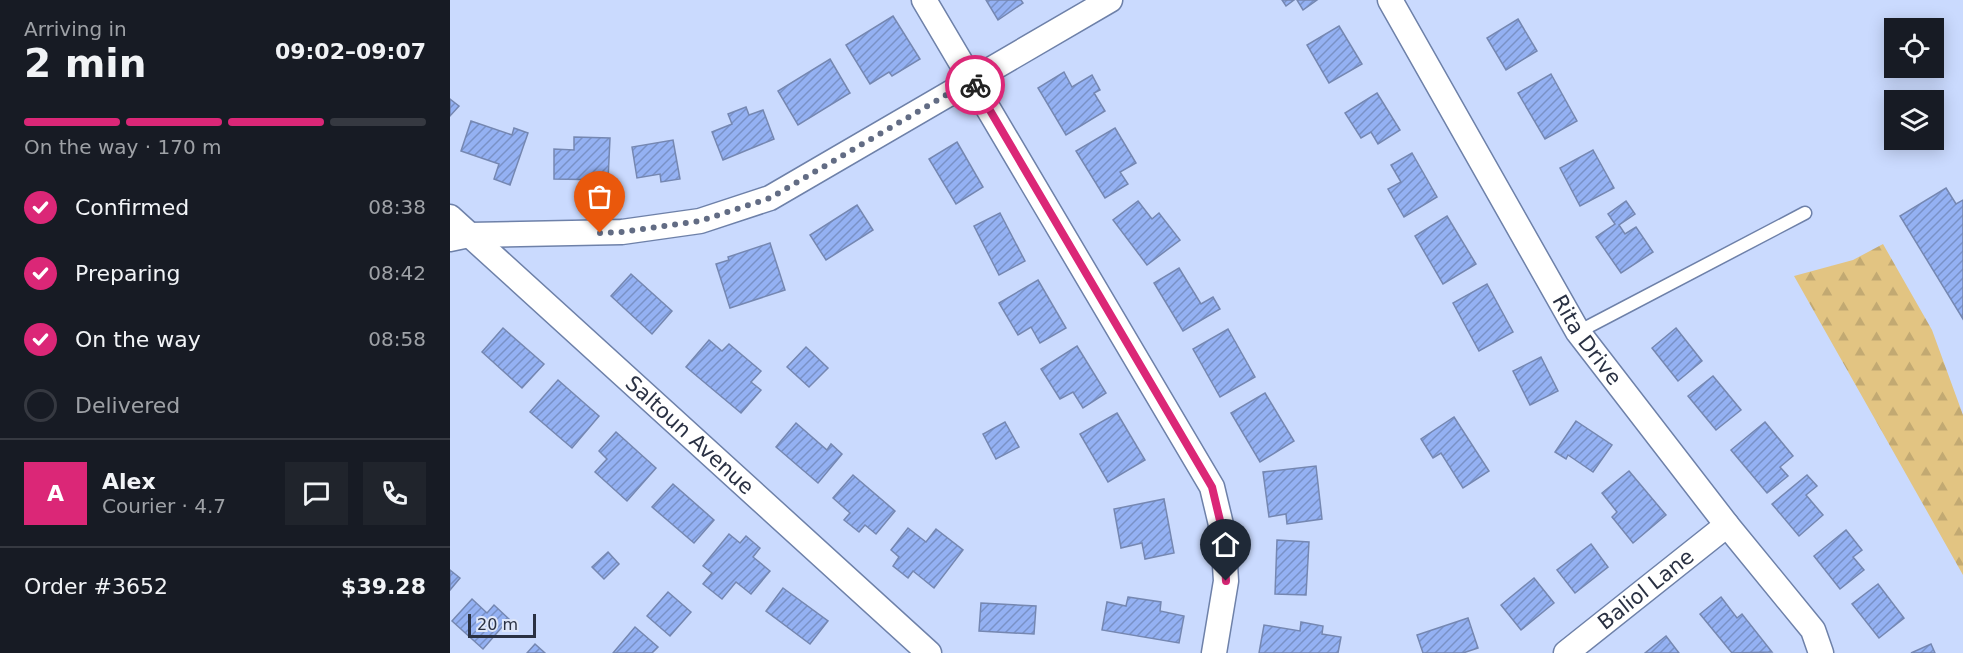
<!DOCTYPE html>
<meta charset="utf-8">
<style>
:root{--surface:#171b24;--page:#20242c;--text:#f1f3f6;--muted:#9ea1a6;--line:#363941;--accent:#db2777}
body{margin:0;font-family:"DejaVu Sans",sans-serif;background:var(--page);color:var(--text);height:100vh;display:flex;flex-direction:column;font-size:22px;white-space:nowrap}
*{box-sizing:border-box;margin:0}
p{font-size:20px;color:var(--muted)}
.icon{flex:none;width:33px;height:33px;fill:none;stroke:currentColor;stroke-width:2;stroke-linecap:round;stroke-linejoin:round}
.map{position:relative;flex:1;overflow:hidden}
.panel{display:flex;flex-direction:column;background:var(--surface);width:450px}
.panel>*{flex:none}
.tools{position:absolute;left:1434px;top:18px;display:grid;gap:12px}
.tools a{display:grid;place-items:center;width:60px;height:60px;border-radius:0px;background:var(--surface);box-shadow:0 3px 15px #0003;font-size:30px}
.scale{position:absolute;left:18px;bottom:15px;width:68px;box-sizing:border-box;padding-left:6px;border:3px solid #2a3143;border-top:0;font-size:16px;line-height:21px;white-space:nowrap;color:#2a3143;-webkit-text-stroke:4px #dfe7f9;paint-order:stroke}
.pin{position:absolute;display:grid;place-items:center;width:51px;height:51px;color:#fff;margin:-62px -26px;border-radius:50% 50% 50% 0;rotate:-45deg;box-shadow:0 0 6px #0007}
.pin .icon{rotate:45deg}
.courier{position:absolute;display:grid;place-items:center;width:60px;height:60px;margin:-30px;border:4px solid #db2777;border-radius:50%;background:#fff;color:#222;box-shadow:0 2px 8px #0007}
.head em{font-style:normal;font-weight:600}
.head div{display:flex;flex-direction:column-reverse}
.head{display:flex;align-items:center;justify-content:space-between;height:102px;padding:0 24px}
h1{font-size:39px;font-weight:600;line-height:45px}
.bar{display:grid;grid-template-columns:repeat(4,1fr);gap:9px 6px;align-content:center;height:72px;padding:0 24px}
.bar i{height:8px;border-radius:4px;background:var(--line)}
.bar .on{background:var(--accent)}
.bar p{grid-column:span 4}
.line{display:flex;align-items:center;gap:15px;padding:0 24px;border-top:2px solid var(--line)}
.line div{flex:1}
.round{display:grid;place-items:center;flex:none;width:63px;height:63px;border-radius:0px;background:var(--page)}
ol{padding:0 24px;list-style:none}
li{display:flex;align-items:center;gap:18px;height:66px}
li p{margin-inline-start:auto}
li .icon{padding:6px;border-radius:50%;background:var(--accent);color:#fff;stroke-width:4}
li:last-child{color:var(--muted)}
li i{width:33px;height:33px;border:3px solid var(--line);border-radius:50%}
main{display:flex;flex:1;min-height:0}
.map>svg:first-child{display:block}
.forest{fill:url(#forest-firs)}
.building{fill:url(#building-hatch);stroke:#7587b1;stroke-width:1.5}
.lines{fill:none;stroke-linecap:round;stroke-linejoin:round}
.service-casing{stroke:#6e81a9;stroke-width:15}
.minor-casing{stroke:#6e81a9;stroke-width:27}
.service{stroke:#fff;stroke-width:12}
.minor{stroke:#fff;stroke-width:24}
.done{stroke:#626c84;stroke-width:6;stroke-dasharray:0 10.8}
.route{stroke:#db2777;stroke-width:8}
.labels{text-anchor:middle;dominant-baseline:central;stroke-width:4.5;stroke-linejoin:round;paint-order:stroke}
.street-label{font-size:21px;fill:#2a3143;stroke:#dfe7f9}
</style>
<main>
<section class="panel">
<div class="head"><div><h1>2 min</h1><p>Arriving in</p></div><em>09:02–09:07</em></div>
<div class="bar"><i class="on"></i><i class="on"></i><i class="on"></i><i></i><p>On the way · 170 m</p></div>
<ol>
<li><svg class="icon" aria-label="check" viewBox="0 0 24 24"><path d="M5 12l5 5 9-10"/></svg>Confirmed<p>08:38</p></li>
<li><svg class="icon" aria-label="check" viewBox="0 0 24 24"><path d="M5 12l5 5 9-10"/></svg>Preparing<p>08:42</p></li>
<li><svg class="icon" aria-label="check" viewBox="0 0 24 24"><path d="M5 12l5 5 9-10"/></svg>On the way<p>08:58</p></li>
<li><i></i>Delivered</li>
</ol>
<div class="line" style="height:108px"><b class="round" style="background:var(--accent);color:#fff">A</b><div><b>Alex</b><p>Courier · 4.7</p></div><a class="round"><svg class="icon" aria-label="chat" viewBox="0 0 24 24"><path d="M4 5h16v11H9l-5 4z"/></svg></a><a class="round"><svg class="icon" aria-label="phone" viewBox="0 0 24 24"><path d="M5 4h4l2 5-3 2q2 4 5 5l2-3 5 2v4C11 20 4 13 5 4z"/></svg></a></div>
<div class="line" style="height:78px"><div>Order #3652</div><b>$39.28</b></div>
</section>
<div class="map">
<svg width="1513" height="653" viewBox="0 0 1513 653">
<defs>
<pattern id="forest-firs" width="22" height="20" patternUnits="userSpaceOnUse" patternTransform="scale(1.5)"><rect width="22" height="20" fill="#e2c482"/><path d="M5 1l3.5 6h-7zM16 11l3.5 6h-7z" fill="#c2a972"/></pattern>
<pattern id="building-hatch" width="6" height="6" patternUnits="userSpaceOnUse" patternTransform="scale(1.5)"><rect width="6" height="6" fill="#94b1f3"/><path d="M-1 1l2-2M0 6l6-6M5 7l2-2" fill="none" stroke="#7991c6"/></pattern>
</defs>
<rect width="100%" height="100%" fill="#cadafe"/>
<polygon class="forest" points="1433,244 1482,330 1513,415 1513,575 1344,276 1403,260"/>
<g class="building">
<polygon points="536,0 571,0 573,3 548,20"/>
<polygon points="832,0 844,0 836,6"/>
<polygon points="847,0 867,0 853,10"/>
<polygon points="443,16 470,59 442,76 439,72 420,84 396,45"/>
<polygon points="1068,19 1087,51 1056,70 1037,38"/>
<polygon points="889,26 912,64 879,83 857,45"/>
<polygon points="380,59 400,93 348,125 328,91"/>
<polygon points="614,72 622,87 642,75 650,90 644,93 655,111 616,135 588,88"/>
<polygon points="1101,74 1127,121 1095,139 1068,93"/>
<polygon points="927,93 950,130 928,144 921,132 911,138 895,113"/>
<polygon points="0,99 9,106 0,116"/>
<polygon points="296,107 299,115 313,110 324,139 273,160 262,132 282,124 278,114"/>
<polygon points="21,121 62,135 64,128 78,133 60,185 44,179 49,164 11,151"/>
<polygon points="665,128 686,163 670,172 678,184 655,198 626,151"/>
<polygon points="124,137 160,138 158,180 104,179 104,149 124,150"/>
<polygon points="223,140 230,179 211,182 210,174 187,178 182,147"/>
<polygon points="507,142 533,187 506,204 479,159"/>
<polygon points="1143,150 1164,188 1130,206 1110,168"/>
<polygon points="962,153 987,197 954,217 938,189 951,182 941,165"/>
<polygon points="1496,188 1506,204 1513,200 1513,319 1450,216"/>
<polygon points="688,201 702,219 709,213 730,240 697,265 663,220"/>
<polygon points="1176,201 1185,214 1169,225 1175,234 1186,227 1203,252 1171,273 1146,237 1165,224 1158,214"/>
<polygon points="407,205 423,230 376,260 360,235"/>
<polygon points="550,213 575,261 549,275 524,226"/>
<polygon points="997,216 1026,264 993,284 965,236"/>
<polygon points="320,243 335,290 280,308 266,264 279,260 278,257"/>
<polygon points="729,268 751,304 763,297 770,309 733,331 704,283"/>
<polygon points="181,274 222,311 202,334 161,296"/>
<polygon points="588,280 616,328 590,343 581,327 568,335 549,303"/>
<polygon points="1037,284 1063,332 1029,351 1003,303"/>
<polygon points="53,328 94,364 72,388 32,352"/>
<polygon points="1226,328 1252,361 1228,381 1202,348"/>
<polygon points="778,329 805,377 770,397 743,349"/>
<polygon points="259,340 272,351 279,344 311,371 301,382 311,390 291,413 236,367"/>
<polygon points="627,346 656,393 633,408 623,392 610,399 591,369"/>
<polygon points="356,347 378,368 359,387 337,367"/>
<polygon points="1091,357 1108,391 1080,405 1063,371"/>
<polygon points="1263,376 1291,410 1266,430 1238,396"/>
<polygon points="108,380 149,416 122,448 80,412"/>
<polygon points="815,393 844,441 810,462 781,413"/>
<polygon points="667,413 695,460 658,482 630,434"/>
<polygon points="1004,417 1039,471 1013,488 991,453 983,458 971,439"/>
<polygon points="1126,421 1162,445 1143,472 1118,455 1116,459 1105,452"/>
<polygon points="555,422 569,447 546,459 533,434"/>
<polygon points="1315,422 1343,456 1330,467 1338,476 1317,493 1281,450"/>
<polygon points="346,423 377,450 381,444 392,454 368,483 326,447"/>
<polygon points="166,432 206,468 177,501 145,472 157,459 149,451"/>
<polygon points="866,466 872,519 837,524 836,514 819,517 813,472"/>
<polygon points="1179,471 1216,515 1183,543 1162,517 1167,512 1152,493"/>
<polygon points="403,475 445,511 426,534 415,525 409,532 394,520 400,513 383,498"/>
<polygon points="1357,475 1367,486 1356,495 1373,515 1349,536 1322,504"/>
<polygon points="223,484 264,520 244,543 202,507"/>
<polygon points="714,499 724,553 695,559 692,543 671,548 664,509"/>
<polygon points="458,528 476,542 486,529 513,550 484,588 463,571 458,578 443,566 449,557 441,550"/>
<polygon points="1396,530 1412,550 1403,557 1414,570 1390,589 1364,556"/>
<polygon points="279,534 290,543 296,536 310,548 303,557 320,571 301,594 286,582 272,599 253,584 262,573 253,566"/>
<polygon points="827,540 859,542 856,595 825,594"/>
<polygon points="1141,544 1158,567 1125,593 1107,570"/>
<polygon points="158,552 169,564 154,579 142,567"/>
<polygon points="0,570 10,578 0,590"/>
<polygon points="1084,578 1104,603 1071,630 1051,605"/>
<polygon points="1428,584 1454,618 1429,638 1402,604"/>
<polygon points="333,588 378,621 360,644 316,611"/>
<polygon points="218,592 241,612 220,636 197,616"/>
<polygon points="678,597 711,602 710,611 734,616 729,643 652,630 657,602 676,606"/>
<polygon points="1271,597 1287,618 1292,614 1322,652 1282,653 1250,614"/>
<polygon points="22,599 37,613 44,605 59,619 33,649 2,621"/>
<polygon points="531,603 586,606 584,634 529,631"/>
<polygon points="1018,618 1028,648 1013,653 973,653 967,635"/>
<polygon points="851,622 873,626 872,634 891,637 888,653 809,653 814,625 850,631"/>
<polygon points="185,627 208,647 202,653 163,653"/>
<polygon points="1216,636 1229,653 1195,653"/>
<polygon points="85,644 95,653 77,653"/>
<polygon points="1481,644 1485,653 1461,653"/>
</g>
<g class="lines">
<defs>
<polyline id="service" points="1128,332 1355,213"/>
<g id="minor">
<polyline points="474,0 762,487 773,533 776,581 764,653"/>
<path id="s1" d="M940,0L1128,332L1277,525L1363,630L1371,653"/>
<path id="s2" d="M0,217L479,653"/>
<polyline points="0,239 19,235 172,232 250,221 320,198 660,0"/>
<path id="s3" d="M1116,653L1277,525"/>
</g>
</defs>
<use href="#service" class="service-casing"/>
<use href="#minor" class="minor-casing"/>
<use href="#service" class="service"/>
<use href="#minor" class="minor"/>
</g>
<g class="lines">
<polyline class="done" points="150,233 172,232 250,221 320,198 522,80 525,85"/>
<polyline class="route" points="525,85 762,487 773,533 776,581"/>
</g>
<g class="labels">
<g class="street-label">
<text stroke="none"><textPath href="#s1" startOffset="393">Rita Drive</textPath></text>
<text stroke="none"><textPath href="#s2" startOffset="324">Saltoun Avenue</textPath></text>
<text stroke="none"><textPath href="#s3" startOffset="102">Baliol Lane</textPath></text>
</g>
</g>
</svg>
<div class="tools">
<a><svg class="icon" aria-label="locate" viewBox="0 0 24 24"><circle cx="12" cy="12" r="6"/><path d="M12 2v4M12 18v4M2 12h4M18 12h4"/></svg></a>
<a><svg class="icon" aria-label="layers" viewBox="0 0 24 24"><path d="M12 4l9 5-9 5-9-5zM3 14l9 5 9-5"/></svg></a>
</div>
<div class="scale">20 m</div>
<div class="pin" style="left:150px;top:233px;background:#ea580c"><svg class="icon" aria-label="bag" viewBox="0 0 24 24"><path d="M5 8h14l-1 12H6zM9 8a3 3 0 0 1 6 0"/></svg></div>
<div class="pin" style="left:776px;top:581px;background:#1f2937"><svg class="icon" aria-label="home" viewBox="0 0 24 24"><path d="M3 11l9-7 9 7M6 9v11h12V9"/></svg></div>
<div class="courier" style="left:525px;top:85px"><svg class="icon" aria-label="bike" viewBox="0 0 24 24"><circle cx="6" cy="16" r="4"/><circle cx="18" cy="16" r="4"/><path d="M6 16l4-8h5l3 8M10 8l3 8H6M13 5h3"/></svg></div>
</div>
</main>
